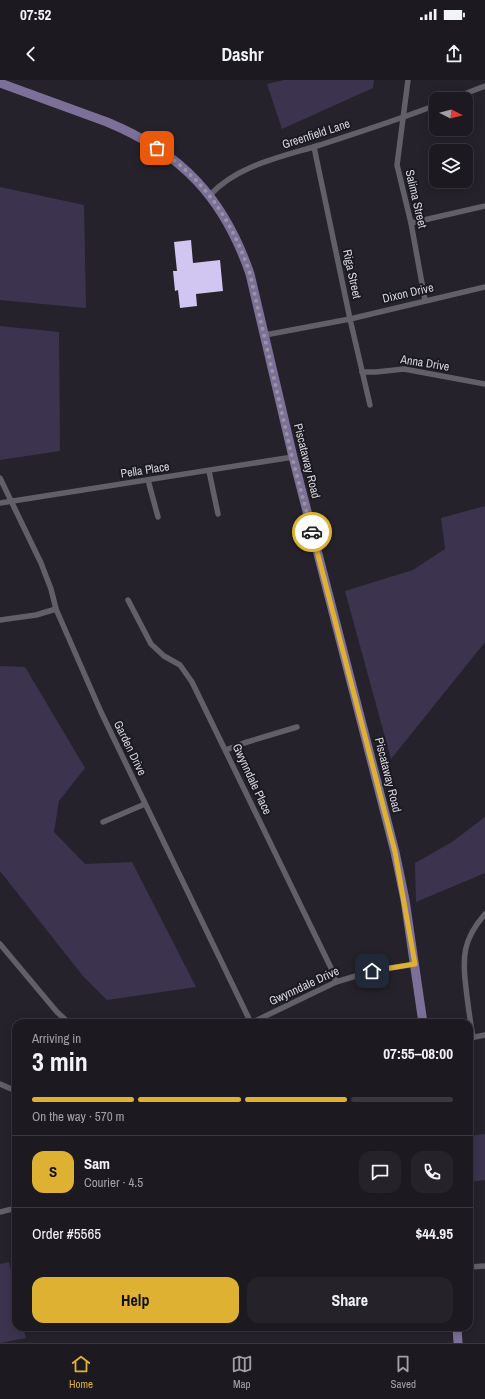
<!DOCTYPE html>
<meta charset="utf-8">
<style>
:root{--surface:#1c1a20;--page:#252329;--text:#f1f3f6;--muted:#a0a1a5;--line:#3a383e;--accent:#deb133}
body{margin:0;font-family:"Archivo Narrow",sans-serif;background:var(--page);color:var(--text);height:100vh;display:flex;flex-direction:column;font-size:15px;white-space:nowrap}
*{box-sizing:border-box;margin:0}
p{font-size:13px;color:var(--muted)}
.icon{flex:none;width:22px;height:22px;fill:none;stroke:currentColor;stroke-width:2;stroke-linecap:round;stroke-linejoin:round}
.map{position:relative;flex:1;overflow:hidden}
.side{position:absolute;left:12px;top:939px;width:461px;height:312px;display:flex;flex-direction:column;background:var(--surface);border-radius:12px;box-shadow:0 2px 10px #0003,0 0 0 1px var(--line)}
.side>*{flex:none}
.needle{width:26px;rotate:96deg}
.tools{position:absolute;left:429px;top:12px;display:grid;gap:8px}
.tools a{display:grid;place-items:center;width:44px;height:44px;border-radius:8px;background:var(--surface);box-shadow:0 2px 10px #0003,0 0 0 1px var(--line);font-size:20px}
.pin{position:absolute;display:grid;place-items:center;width:34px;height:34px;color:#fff;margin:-17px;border-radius:8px;box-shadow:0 2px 6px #0006}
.courier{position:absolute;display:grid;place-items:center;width:40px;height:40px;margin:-20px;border:3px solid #deb133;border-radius:50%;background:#fff;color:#222;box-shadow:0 1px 5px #0007}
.head em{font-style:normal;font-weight:800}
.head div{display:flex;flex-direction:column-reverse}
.head{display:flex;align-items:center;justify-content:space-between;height:68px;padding:0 20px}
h1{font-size:26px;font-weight:800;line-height:30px}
.bar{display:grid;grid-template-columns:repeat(4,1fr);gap:6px 4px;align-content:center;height:48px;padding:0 20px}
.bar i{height:5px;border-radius:3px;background:var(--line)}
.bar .selected{background:var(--accent)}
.bar p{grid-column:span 4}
.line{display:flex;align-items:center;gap:10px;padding:0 20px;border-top:1px solid var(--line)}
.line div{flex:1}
.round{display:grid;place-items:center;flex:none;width:42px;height:42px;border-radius:12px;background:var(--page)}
.action{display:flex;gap:8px;margin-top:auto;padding:8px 20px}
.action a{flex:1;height:46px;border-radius:12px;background:var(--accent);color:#111;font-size:16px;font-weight:800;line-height:46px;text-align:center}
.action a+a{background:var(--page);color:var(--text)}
.status{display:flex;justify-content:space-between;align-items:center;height:28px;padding:0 20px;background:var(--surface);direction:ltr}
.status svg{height:11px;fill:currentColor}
header{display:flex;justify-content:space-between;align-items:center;height:52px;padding:0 20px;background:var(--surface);font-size:18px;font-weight:800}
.dock{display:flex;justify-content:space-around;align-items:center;height:56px;border-top:1px solid var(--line);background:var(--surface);font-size:11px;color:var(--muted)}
.dock a{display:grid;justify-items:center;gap:2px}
.dock .selected{color:var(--accent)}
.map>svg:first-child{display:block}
.green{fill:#3c344f}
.building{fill:#d1c5f2}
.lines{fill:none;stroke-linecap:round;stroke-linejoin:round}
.street{stroke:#625f69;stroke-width:5.5}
.primary{stroke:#7c7099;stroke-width:9}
.done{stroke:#97969d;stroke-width:4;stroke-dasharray:0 7.2}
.route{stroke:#deb133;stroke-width:5}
.labels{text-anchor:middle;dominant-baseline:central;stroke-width:4;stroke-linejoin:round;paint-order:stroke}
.street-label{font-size:12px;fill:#d5d4da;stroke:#1b1921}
</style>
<div class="status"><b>07:52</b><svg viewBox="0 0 49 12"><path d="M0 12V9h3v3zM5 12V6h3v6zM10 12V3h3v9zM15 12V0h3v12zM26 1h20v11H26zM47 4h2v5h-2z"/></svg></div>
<header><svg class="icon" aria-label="back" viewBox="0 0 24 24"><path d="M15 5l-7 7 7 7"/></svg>Dashr<svg class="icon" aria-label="share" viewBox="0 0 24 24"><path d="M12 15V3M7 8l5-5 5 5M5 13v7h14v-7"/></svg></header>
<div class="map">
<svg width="485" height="1263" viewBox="0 0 485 1263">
<rect width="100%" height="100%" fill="#25222b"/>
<g class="green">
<polygon points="284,0 374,0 373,8 282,49 267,4"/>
<polygon points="0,107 84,125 86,228 0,220"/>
<polygon points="0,246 59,252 60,371 0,380"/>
<polygon points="485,426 485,562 391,679 345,511 413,490 445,469 441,438"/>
<polygon points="0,586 25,587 85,688 59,721 54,752 85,784 132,782 196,907 107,920 83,896 0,791"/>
<polygon points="485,737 485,793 416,822 415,783 452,762"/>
<polygon points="485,1054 485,1100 469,1102 469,1056"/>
<polygon points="9,1182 16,1214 16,1247 23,1247 26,1258 0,1263 0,1184"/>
</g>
<polygon class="building" points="191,160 193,183 220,180 223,211 196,214 197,226 180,228 178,210 175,211 173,191 177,191 174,162"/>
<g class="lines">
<g class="street">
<polyline points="408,0 397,85 411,143 425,220"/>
<polyline points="451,19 485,6"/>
<polyline points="314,67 350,239 370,325"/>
<path d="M210,115C238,85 281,77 320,65C359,52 398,40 436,25"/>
<polyline points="411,143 485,126"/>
<polyline points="265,255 350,239 485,207"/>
<polyline points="362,292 376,292 404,289 485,304"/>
<polyline points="209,391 218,434"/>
<polyline points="0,398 41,483 51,509 56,529 101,632 251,943"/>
<polyline points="148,400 158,437"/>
<polyline points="0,423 293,377"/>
<polyline points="128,520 151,564 164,576 180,585 192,602 333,892 336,902"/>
<polyline points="0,540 36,535 56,529"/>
<polyline points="226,670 244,663 297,647"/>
<polyline points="103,742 145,724"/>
<polyline points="0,864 57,932 69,943"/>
<polyline points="251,943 336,902 372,891 415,884"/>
<path d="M473,957C470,941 468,925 466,908C462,877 463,859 485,834"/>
<polyline points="470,958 485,955"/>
<polyline points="0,1004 16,1011"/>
<polyline points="0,1132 16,1128"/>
<polyline points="469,1187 485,1186"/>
</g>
<g class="primary">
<path d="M0,3L107,42C182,73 224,118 250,194L293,377L395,772L405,820L423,943"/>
<polyline points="457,1247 458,1263"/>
</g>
</g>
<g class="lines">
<path class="done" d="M157,68C205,100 232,140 250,194L292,377L312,452"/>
<polyline class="route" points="312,452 395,772 415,884 372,891"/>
</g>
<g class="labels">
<g class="street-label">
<text transform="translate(316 54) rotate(-18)">Greenfield Lane</text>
<text transform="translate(416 119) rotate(77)">Salima Street</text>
<text transform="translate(352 194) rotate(78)">Riga Street</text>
<text transform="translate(408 213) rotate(-13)">Dixon Drive</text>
<text transform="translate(425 283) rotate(9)">Anna Drive</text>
<text transform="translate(307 381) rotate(76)">Piscataway Road</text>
<text transform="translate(145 390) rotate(-9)">Pella Place</text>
<text transform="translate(130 668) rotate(64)">Garden Drive</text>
<text transform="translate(388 695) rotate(76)">Piscataway Road</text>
<text transform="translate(252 699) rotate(65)">Gwynndale Place</text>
<text transform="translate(304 906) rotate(-25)">Gwynndale Drive</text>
</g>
</g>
</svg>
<div class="tools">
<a><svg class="needle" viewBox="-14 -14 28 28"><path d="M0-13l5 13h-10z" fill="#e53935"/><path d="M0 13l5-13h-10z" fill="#a0a1a5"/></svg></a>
<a><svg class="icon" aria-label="layers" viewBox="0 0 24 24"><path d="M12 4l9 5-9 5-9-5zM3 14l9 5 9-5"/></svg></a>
</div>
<div class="pin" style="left:157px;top:68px;background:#ea580c"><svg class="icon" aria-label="bag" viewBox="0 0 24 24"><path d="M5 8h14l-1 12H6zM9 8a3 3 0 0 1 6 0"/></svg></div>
<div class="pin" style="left:372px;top:891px;background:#1f2937"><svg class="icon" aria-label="home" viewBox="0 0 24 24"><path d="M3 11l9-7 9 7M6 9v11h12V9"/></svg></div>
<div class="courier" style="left:312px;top:452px"><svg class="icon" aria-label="car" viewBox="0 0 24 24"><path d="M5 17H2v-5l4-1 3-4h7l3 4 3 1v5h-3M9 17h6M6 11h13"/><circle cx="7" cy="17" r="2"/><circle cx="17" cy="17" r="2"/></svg></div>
<section class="side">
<div class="head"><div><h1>3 min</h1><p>Arriving in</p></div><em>07:55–08:00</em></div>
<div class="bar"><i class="selected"></i><i class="selected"></i><i class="selected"></i><i></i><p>On the way · 570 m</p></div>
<div class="line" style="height:72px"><b class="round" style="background:var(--accent);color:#111">S</b><div><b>Sam</b><p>Courier · 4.5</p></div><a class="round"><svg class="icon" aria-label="chat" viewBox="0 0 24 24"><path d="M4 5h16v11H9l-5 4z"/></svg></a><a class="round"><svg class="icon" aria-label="phone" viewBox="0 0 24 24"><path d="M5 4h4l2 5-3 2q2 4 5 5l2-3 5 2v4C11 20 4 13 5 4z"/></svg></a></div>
<div class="line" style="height:52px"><div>Order #5565</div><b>$44.95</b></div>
<div class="action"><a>Help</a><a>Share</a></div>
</section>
</div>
<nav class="dock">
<a class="selected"><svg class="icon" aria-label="home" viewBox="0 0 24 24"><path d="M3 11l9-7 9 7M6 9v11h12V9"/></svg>Home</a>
<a><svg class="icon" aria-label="map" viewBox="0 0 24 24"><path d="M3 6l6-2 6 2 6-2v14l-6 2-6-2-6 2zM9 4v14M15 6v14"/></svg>Map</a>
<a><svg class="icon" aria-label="saved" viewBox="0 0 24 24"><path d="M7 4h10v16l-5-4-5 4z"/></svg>Saved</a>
</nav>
